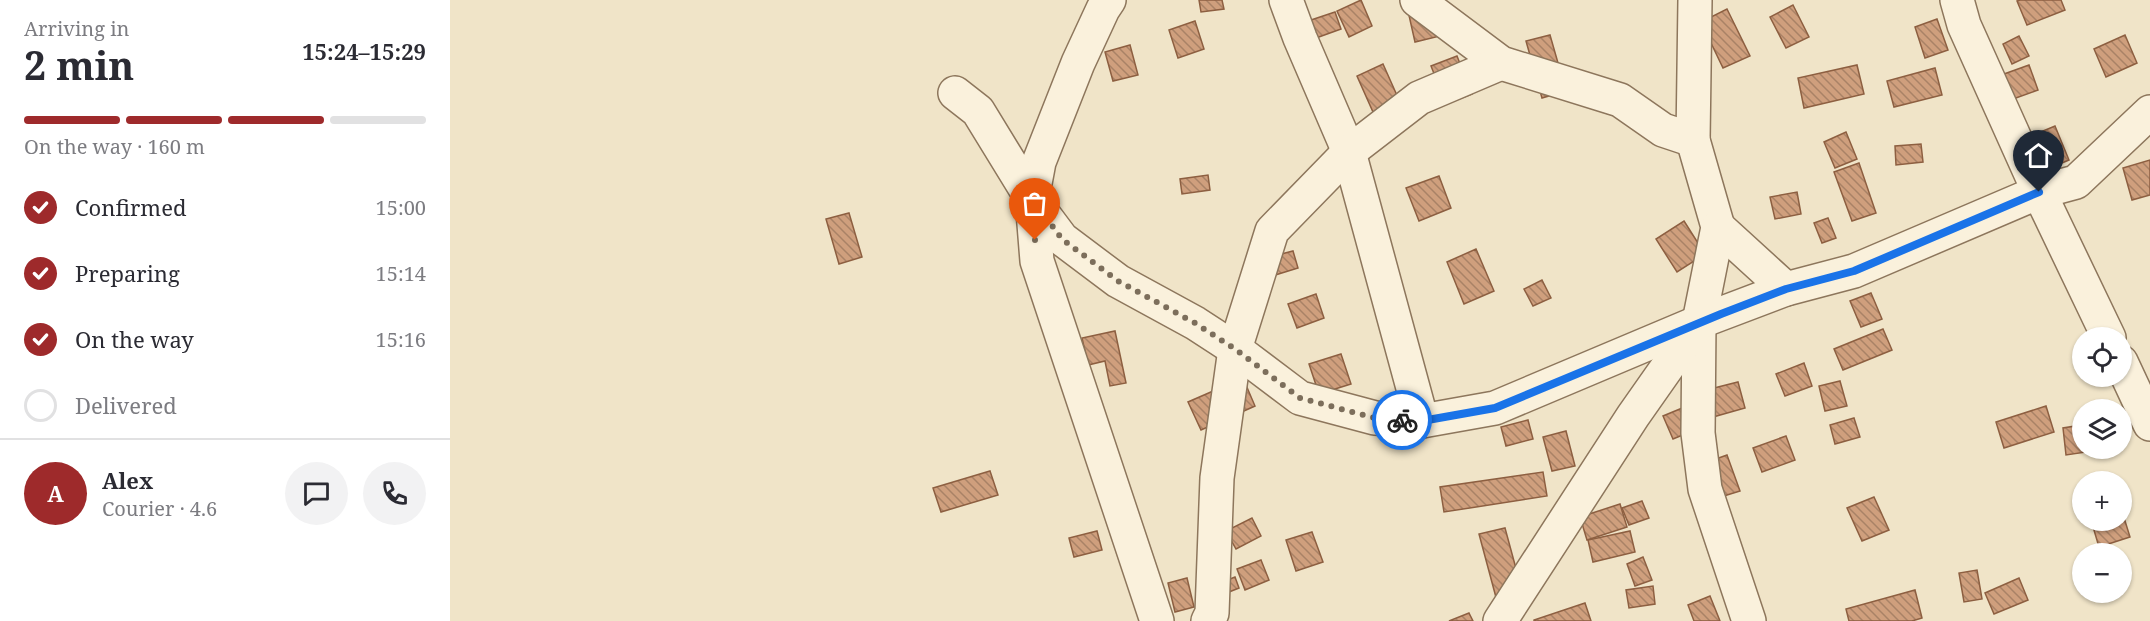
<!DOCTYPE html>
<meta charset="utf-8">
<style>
:root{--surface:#fff;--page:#f2f2f3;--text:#2b2b33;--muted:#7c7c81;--line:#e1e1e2;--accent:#9e2a2b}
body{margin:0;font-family:"Noto Serif",serif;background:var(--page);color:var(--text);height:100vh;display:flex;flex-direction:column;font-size:22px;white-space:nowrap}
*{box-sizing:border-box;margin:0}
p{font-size:20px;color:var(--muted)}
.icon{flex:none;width:33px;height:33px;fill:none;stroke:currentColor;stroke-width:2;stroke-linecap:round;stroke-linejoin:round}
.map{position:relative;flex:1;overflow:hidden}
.drawer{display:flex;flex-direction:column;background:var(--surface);width:450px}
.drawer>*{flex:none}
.fabs{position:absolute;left:1622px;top:327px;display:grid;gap:12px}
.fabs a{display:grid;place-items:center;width:60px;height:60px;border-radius:50%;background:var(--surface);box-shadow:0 2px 4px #0004;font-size:30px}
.pin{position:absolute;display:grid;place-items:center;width:51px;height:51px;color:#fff;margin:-62px -26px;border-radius:50% 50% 50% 0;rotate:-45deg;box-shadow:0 0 6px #0007}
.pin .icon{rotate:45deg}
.courier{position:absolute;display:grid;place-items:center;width:60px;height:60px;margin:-30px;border:4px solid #1a73e8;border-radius:50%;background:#fff;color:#222;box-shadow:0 2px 8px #0007}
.overview em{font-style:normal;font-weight:700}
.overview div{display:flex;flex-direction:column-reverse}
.overview{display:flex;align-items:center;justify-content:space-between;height:102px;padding:0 24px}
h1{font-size:39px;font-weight:700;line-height:45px}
.bar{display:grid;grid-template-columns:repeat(4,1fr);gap:9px 6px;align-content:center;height:72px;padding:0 24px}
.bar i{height:8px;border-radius:4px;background:var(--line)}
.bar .current{background:var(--accent)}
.bar p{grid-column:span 4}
.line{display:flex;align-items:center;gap:15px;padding:0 24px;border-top:2px solid var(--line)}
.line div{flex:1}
.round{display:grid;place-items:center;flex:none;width:63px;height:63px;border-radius:32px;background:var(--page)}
ol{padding:0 24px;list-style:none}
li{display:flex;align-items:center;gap:18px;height:66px}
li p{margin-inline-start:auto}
li .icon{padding:6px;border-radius:50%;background:var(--accent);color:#fff;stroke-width:4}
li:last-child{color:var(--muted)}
li i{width:33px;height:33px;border:3px solid var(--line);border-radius:50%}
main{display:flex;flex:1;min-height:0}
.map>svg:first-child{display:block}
.building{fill:url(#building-back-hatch);stroke:#8d5f41;stroke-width:1.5}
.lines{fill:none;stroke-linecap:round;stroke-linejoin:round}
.minor-casing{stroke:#8d765c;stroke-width:36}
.minor{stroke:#faf1dc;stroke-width:33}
.done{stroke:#7c6e5b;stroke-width:6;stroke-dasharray:0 10.8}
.route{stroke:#1a73e8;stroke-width:8}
</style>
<main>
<section class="drawer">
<div class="overview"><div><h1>2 min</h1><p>Arriving in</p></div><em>15:24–15:29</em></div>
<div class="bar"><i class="current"></i><i class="current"></i><i class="current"></i><i></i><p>On the way · 160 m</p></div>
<ol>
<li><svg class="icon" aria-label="check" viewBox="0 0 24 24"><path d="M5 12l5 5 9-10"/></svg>Confirmed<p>15:00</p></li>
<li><svg class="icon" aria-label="check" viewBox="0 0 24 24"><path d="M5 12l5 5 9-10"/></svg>Preparing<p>15:14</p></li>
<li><svg class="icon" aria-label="check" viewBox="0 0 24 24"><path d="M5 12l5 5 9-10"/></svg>On the way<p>15:16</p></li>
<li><i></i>Delivered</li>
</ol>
<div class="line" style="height:108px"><b class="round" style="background:var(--accent);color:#fff">A</b><div><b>Alex</b><p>Courier · 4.6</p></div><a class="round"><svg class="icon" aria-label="chat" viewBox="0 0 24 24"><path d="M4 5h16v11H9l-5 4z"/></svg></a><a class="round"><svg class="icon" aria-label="phone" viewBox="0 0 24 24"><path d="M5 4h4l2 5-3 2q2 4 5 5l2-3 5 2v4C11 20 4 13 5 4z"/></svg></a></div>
</section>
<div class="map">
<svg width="1700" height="621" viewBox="0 0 1700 621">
<defs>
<pattern id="building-back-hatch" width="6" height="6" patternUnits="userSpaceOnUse" patternTransform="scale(1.5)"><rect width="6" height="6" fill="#cf9f7d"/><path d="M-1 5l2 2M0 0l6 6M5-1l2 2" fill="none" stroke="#a98266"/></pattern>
</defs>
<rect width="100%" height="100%" fill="#f0e4c8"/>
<g class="building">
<polygon points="749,0 772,0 774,9 751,12"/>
<polygon points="911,0 922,26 899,37 887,11"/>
<polygon points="1570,0 1611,0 1615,10 1577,25 1567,1"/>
<polygon points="1343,5 1359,37 1336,48 1320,17"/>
<polygon points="1277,9 1300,56 1273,68 1251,22"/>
<polygon points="958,11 990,36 965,42"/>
<polygon points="885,12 891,29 855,42 849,24"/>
<polygon points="1487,19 1498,50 1475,58 1465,27"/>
<polygon points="745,21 754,49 728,58 719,30"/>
<polygon points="1100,35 1116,91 1092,98 1076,41"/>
<polygon points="1675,35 1687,63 1656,77 1644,49"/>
<polygon points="1569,36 1579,56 1562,64 1553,44"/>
<polygon points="680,45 688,75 663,81 655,52"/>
<polygon points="1007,56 1022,94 996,104 981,66"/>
<polygon points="933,64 953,109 927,121 907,76"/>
<polygon points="1407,65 1414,94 1354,108 1348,78"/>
<polygon points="1579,65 1588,90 1563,99 1554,74"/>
<polygon points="1485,68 1492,95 1444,107 1437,81"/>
<polygon points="1605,126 1619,160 1595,170 1581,136"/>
<polygon points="1396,132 1407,159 1385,168 1374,142"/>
<polygon points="1471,144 1473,162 1446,165 1445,146"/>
<polygon points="1700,160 1700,195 1682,200 1673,168"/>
<polygon points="1409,163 1426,213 1402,221 1384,172"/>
<polygon points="758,175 760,190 732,194 730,179"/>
<polygon points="989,176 1001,208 969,221 956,188"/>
<polygon points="1347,192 1351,214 1325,219 1320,197"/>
<polygon points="399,213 412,257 389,264 376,219"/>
<polygon points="1378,218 1386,238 1372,243 1364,223"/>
<polygon points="1234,221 1255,254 1227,272 1206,239"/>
<polygon points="1026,249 1044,291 1014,304 997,262"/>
<polygon points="843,251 848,268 822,276 816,258"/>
<polygon points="1092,280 1101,298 1083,306 1074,289"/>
<polygon points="1421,293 1432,319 1411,327 1400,301"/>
<polygon points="866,294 874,318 847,328 838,304"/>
<polygon points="1433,329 1442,350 1393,370 1384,349"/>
<polygon points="665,331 676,383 660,386 655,361 638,365 632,338"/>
<polygon points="891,354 901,384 869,394 859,364"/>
<polygon points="1354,363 1362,386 1335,396 1326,374"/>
<polygon points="793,378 805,406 751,430 738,402"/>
<polygon points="1390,381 1397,406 1375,411 1369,386"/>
<polygon points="1288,382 1295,408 1263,417 1256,390"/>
<polygon points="1254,399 1264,422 1223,439 1213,416"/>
<polygon points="1596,406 1604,432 1554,448 1546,422"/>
<polygon points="1404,418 1410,437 1385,444 1380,425"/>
<polygon points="1078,420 1083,439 1056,446 1051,427"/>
<polygon points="1632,425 1632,448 1649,448 1650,450 1616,455 1613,428"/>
<polygon points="1116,431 1125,466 1102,471 1093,437"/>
<polygon points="1336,436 1345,460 1312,472 1303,448"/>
<polygon points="1277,455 1290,491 1264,499 1252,464"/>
<polygon points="540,471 548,495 491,512 483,488"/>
<polygon points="1093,472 1097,496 994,512 990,487"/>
<polygon points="1424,497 1439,530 1412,541 1397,508"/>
<polygon points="1192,501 1199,518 1179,525 1172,508"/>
<polygon points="1170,504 1177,527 1137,540 1130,517"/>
<polygon points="1671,508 1680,537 1649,547 1641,520 1671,520"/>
<polygon points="802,518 811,536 786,549 776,531"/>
<polygon points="1055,528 1077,609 1051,616 1029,534"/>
<polygon points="647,531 652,550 624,557 619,538"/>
<polygon points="1180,531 1185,552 1143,562 1138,540"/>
<polygon points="862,532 873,562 846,571 836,540"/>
<polygon points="1193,557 1202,580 1185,586 1177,564"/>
<polygon points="811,560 819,580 795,590 787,569"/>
<polygon points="1527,570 1532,599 1514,602 1509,573"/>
<polygon points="785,577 789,588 764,598 760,587"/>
<polygon points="737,578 744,607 725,612 718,583"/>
<polygon points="1569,578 1578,600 1544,614 1535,593"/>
<polygon points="1203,586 1205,604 1179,608 1176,590"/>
<polygon points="1465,590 1472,618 1462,621 1399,621 1396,609"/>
<polygon points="1260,596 1270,621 1244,621 1238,605"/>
<polygon points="1135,603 1141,621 1084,621 1084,620"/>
<polygon points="1019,613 1023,621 999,621"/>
</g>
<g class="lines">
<defs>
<g id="minor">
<polyline points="659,0 653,9 628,63 589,162 582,199 587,261 707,621"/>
<polyline points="836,0 850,38 899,152 972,421"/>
<polyline points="967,0 1051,63 1170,100 1213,130 1243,140"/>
<polyline points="1245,0 1243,140 1268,227 1249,322 1248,433 1255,489 1299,621"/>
<polyline points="1507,0 1514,25 1589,192 1659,338"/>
<polyline points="505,93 528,111 582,199 612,239 668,281 745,323 785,349 850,398 925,418 972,421 1045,408 1249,322 1336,289 1404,271 1589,192 1626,182 1700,112"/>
<polyline points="1268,227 1336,289"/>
<polyline points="1671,362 1700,424"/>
<polyline points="758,621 762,613 767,478 785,349 822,231 899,152 969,98 1051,63"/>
<polyline points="1050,621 1183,416 1249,322"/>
</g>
</defs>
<use href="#minor" class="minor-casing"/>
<use href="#minor" class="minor"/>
</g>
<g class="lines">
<polyline class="done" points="585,240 582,199 612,239 668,281 745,323 785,349 850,398 925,418 952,420"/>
<polyline class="route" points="952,420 972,421 1045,408 1271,314 1336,289 1404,271 1589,192"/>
</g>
</svg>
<div class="fabs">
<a><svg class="icon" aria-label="locate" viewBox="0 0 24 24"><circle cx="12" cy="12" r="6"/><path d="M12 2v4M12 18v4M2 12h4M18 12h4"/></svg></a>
<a><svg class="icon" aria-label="layers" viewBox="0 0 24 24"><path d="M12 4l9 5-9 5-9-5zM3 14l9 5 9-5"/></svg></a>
<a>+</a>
<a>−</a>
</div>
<div class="pin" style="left:585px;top:240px;background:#ea580c"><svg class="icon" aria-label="bag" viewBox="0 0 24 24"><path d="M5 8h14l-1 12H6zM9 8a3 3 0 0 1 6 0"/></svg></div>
<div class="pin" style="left:1589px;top:192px;background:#1f2937"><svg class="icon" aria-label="home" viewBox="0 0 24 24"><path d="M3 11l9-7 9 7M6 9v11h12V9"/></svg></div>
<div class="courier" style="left:952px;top:420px"><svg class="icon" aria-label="bike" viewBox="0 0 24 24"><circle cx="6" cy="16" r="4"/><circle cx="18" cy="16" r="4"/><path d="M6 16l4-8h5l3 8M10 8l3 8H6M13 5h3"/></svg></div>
</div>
</main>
